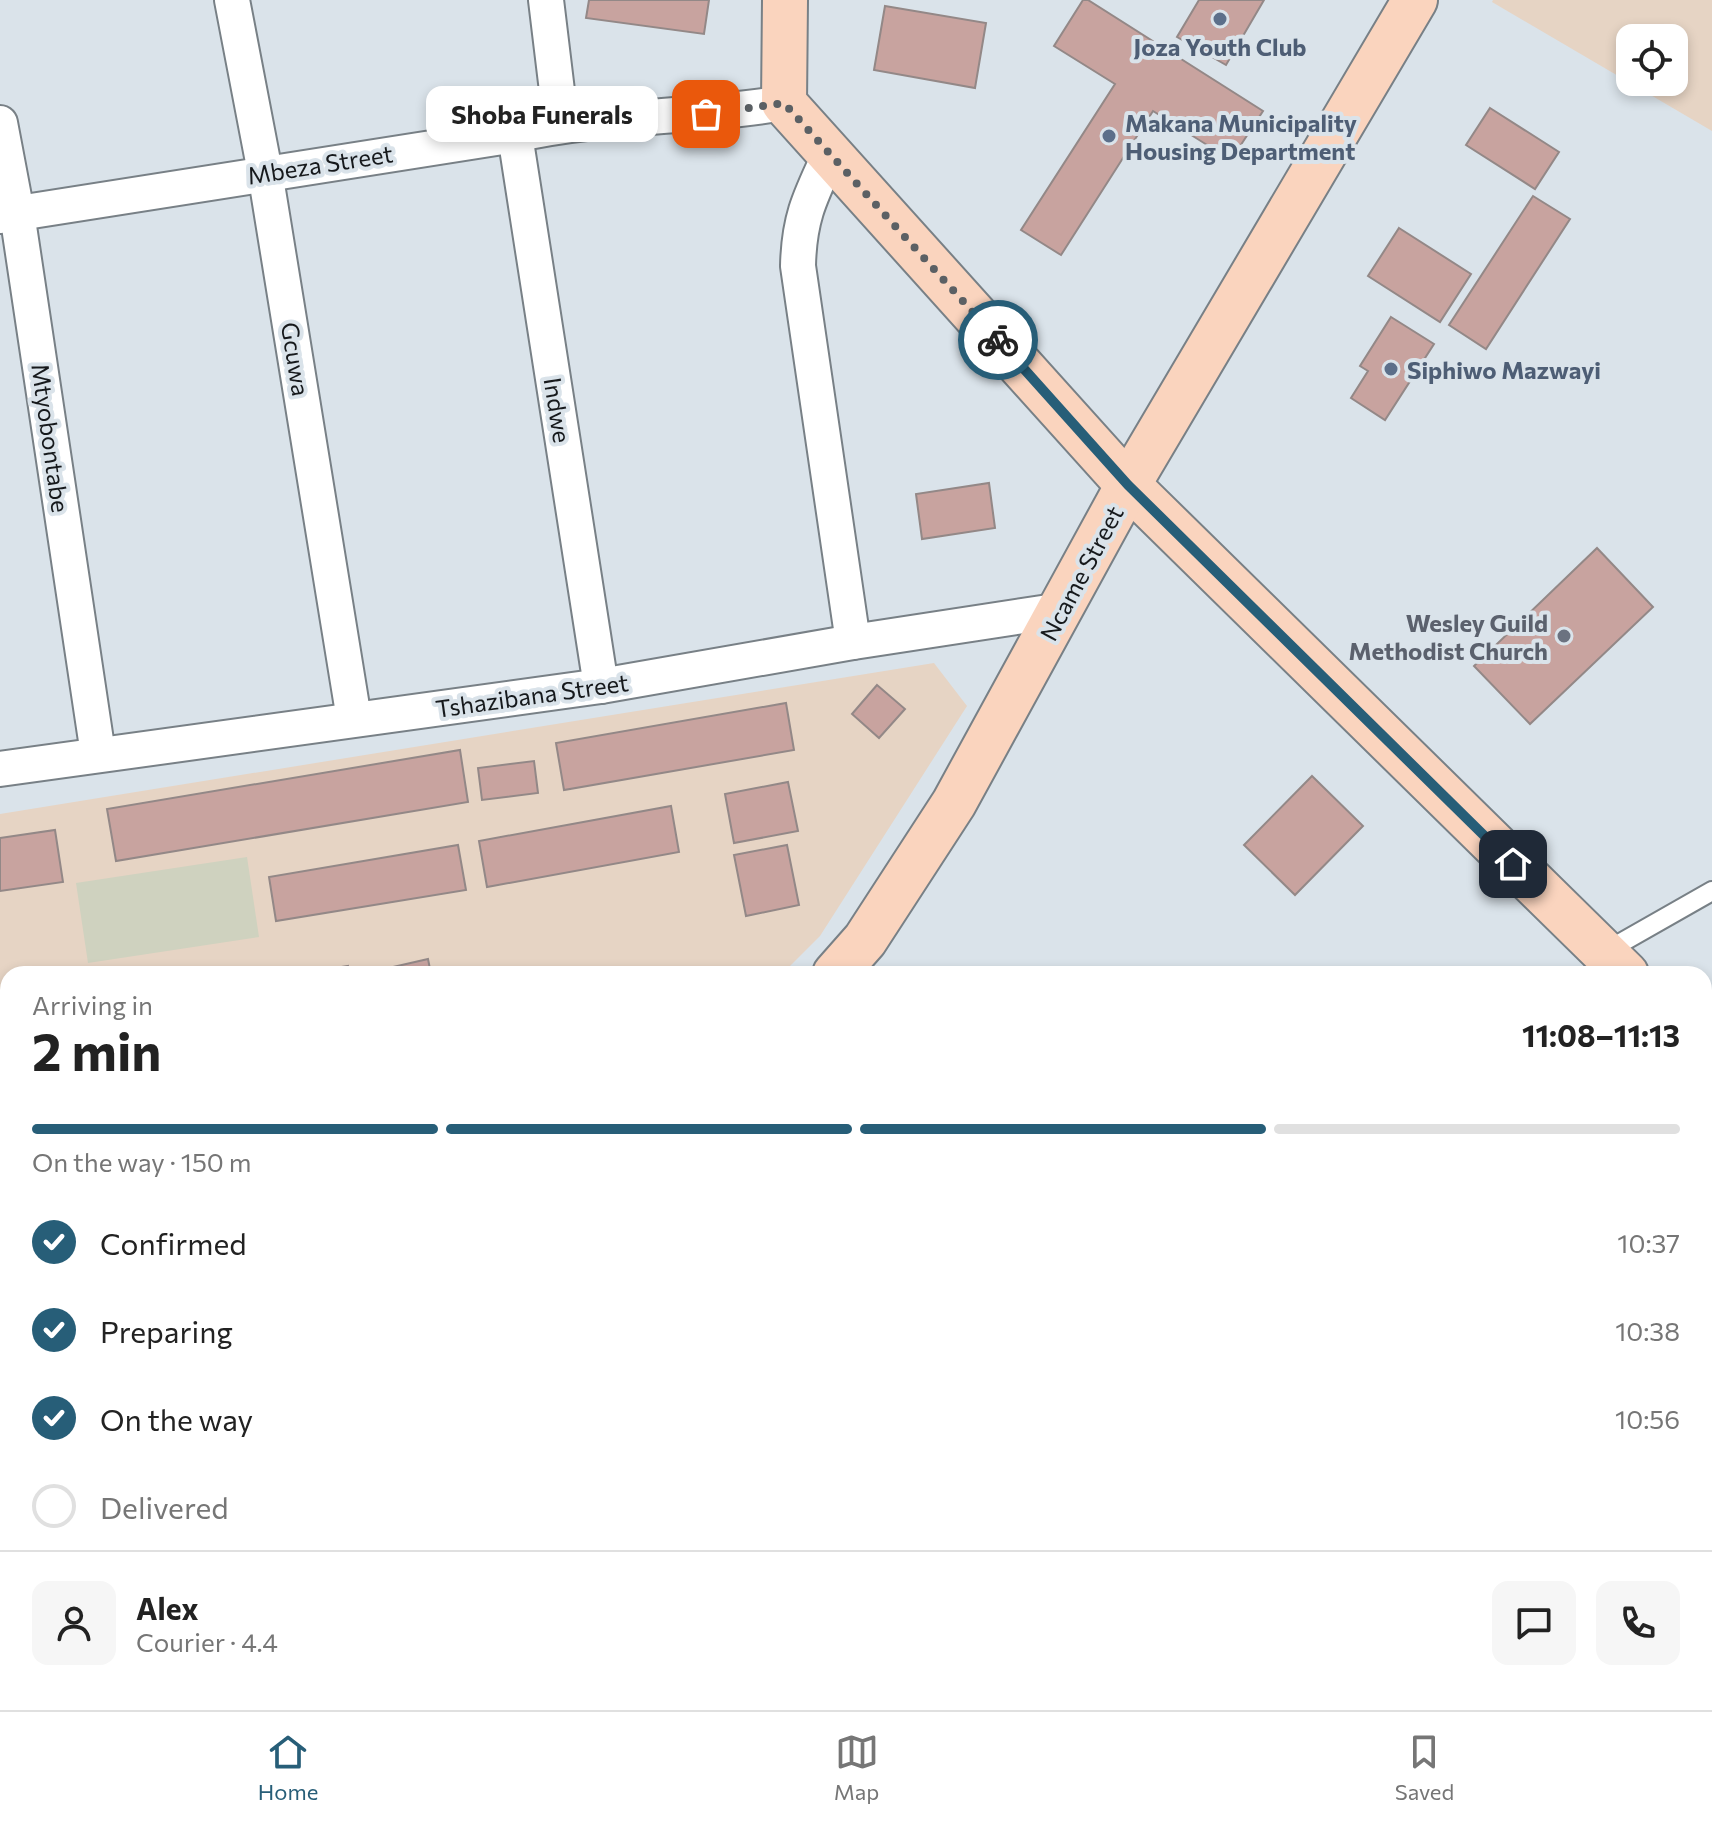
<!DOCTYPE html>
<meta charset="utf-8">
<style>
:root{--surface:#fff;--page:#f6f6f6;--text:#222;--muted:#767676;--line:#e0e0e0;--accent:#275e78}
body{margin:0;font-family:Commissioner,sans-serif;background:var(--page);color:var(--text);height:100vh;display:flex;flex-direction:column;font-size:30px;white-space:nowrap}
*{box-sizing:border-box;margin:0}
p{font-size:26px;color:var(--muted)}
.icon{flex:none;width:44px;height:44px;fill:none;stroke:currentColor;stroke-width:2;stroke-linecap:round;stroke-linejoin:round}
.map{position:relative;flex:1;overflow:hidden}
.panel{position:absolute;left:0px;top:966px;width:1712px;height:744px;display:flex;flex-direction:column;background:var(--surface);border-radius:24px 24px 0 0;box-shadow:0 4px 12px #0003}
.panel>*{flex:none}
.buttons{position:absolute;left:1616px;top:24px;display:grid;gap:16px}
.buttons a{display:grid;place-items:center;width:72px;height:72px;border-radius:16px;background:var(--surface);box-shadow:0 4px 12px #0003;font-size:40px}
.pin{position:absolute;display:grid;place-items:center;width:68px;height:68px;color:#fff;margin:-34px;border-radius:16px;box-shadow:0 4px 12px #0006}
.courier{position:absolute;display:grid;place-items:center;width:80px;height:80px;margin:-40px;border:6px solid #275e78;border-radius:50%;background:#fff;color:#222;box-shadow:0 2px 10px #0007}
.bubble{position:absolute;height:56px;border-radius:16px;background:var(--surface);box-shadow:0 4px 12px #0003;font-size:26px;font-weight:700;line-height:56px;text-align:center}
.overview em{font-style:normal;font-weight:700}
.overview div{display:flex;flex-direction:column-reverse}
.overview{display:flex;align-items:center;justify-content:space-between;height:136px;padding:0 32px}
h1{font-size:52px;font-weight:700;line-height:60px}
.bar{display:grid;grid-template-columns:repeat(4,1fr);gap:12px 8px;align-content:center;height:96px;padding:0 32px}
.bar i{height:10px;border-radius:6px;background:var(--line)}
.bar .active{background:var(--accent)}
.bar p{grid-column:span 4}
.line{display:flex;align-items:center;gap:20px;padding:0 32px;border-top:2px solid var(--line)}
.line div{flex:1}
.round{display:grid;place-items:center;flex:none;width:84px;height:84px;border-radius:16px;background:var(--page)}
ol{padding:0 32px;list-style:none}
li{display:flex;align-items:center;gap:24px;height:88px}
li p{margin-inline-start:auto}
li .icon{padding:8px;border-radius:50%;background:var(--accent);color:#fff;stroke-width:4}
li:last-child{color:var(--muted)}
li i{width:44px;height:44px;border:4px solid var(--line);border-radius:50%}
.tab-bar{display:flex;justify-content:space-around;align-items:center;height:112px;border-top:2px solid var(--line);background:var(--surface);font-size:22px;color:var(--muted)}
.tab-bar a{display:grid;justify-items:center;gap:4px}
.tab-bar .active{color:var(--accent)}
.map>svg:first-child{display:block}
.education{fill:#e6d4c4;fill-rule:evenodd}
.grass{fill:#cfd2bf}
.building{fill:#c8a39f;stroke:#938887;stroke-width:2}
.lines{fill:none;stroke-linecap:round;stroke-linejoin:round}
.lane-casing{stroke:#788086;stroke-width:22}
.street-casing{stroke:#788086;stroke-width:38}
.secondary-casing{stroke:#788086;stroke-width:48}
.lane{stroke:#fff;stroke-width:18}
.street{stroke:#fff;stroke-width:34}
.secondary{stroke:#fad4be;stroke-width:44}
.done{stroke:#5b6064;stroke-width:8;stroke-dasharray:0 14.4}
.route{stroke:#275e78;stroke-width:10}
.service-dot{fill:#5c6f8a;stroke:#dae3ea;stroke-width:3}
.worship-dot{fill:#6b7280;stroke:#dae3ea;stroke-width:3}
.labels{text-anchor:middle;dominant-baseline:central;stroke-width:8;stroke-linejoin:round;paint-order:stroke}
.service-label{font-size:24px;font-weight:bold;fill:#4e5e75;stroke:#dae3ea;text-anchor:start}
.street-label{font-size:24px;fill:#16191c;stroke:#dae3ea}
.worship-label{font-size:24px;font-weight:bold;fill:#5b616d;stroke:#dae3ea;text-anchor:end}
</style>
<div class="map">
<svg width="1712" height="1710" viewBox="0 0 1712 1710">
<rect width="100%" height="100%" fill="#dae3ea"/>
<g class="education">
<path d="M1493,0H1712V131L1492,2ZM1630,38H1674V82H1630Z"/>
<polygon points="934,663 967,706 820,936 782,974 8,974 8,1359 0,1361 0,814"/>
</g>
<polygon class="grass" points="247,857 259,937 88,963 76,883"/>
<g class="building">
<polygon points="589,0 709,0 704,34 586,18"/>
<polygon points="1083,0 1088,0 1263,111 1231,160 1153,111 1061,255 1021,230 1115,84 1054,46"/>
<polygon points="1199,0 1264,0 1226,65 1177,37"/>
<polygon points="885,6 986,23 975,88 874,70"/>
<polygon points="1490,108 1559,152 1535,189 1466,145"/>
<polygon points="1533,196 1570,219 1486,349 1449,325"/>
<polygon points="1399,228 1471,274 1440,322 1368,276"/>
<polygon points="1391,317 1434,344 1385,420 1351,398 1368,371 1360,366"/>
<polygon points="989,483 995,528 922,539 916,494"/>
<polygon points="1597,548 1653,607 1530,724 1474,666"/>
<polygon points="877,685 905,709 879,738 852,714"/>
<polygon points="786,703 794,750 564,790 556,743"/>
<polygon points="460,750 468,802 116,861 107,809"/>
<polygon points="534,761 538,793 482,800 478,768"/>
<polygon points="1312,776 1363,826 1295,895 1244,845"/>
<polygon points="788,782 798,831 734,843 725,794"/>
<polygon points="671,806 679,852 487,887 479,841"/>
<polygon points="55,830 63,882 0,891 0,838"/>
<polygon points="458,845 466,890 276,921 269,877"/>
<polygon points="787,845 799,905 746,916 734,855"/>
<polygon points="428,959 431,974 371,974 371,972"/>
<polygon points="348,966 349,974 299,974"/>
</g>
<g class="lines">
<defs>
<polyline id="lane" points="1603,953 1712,891"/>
<g id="street">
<polyline points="232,0 265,172 354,719"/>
<polyline points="546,0 561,124"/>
<polyline points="0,123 17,213 98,754"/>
<polyline points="515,135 601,686"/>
<path d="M830,154C810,197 799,218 798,266L853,642"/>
<path d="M0,216L515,135C603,115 695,118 784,103"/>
<polyline points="0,769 601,686 853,642 1062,610"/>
</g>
<g id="secondary">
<polyline points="785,0 784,103 1128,485 1626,974"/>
<polyline points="835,974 865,940 954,803 1128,485 1415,0"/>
<polyline points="1704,1044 1712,1050"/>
<polyline points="0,1411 8,1408"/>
</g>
</defs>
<use href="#lane" class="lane-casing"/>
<use href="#street" class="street-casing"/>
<use href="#secondary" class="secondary-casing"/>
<use href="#lane" class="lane"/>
<use href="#street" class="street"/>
<use href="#secondary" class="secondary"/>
</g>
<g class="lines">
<polyline class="done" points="706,114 784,103 998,340"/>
<polyline class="route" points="998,340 1128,485 1513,864"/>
</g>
<g class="service-dot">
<circle cx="1220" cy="19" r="8"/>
<circle cx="1109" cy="136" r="8"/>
<circle cx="1391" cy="369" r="8"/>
</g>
<circle class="worship-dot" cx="1564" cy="636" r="8"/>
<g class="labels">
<g class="service-label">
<text x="1220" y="46" text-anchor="middle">Joza Youth Club</text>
<text x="1125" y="122">Makana Municipality<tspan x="1125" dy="28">Housing Department</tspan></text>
<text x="1407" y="369">Siphiwo Mazwayi</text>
</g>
<g class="street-label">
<text transform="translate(320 164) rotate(-9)">Mbeza Street</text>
<text transform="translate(296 359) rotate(81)">Gcuwa</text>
<text transform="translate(558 410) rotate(81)">Indwe</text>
<text transform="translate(51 438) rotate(82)">Mtyobontabe</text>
<text transform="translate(1081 573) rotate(-62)">Ncame Street</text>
<text transform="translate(532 695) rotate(-8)">Tshazibana Street</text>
</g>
<g class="worship-label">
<text x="1548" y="622">Wesley Guild<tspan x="1548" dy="28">Methodist Church</tspan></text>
</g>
</g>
</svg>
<div class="buttons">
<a><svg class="icon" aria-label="locate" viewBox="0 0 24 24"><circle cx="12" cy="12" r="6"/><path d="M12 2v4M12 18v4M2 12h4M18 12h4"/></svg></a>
</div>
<div class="pin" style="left:706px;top:114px;background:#ea580c"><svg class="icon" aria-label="bag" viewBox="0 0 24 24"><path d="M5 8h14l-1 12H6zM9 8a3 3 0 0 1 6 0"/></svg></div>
<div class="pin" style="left:1513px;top:864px;background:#1f2937"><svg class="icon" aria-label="home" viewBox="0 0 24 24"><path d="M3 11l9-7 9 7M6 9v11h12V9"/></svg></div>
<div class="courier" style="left:998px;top:340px"><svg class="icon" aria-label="bike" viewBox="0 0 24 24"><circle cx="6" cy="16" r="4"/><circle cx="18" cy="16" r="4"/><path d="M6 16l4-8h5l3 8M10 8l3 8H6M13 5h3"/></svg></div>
<div class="bubble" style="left:426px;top:86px;width:232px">Shoba Funerals</div>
<section class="panel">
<div class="overview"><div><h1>2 min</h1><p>Arriving in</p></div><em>11:08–11:13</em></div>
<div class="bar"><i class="active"></i><i class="active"></i><i class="active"></i><i></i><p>On the way · 150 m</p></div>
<ol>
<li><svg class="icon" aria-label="check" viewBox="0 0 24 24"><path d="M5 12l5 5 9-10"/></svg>Confirmed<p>10:37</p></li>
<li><svg class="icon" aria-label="check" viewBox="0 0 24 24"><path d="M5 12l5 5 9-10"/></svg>Preparing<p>10:38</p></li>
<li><svg class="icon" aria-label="check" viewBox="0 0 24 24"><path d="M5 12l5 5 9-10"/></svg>On the way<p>10:56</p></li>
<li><i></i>Delivered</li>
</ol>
<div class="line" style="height:144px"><a class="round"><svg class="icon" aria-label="person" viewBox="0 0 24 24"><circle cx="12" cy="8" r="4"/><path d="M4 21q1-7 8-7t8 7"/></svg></a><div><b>Alex</b><p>Courier · 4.4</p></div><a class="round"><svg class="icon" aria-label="chat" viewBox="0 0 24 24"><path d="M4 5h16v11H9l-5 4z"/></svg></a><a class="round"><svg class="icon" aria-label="phone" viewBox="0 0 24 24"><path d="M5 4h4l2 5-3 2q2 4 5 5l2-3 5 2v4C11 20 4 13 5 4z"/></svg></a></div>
</section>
</div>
<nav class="tab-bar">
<a class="active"><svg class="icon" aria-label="home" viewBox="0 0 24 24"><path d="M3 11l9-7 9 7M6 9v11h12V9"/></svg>Home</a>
<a><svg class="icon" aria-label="map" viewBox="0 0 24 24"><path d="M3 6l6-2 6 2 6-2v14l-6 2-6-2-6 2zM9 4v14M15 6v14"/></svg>Map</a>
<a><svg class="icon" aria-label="saved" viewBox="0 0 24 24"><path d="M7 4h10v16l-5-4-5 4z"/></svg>Saved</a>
</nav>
